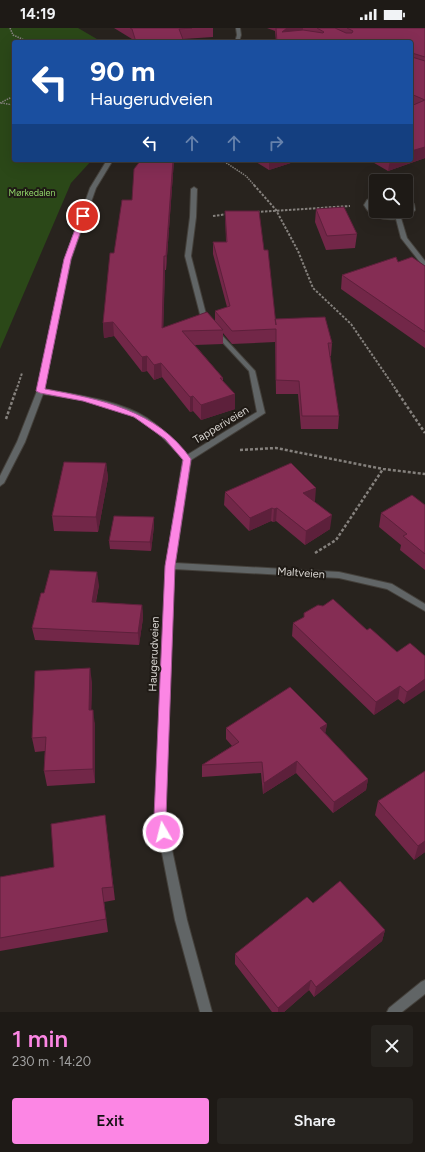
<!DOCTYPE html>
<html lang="en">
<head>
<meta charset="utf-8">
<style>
	body { margin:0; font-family:Figtree,sans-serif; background:#26231f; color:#f1f3f6; height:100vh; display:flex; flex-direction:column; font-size:15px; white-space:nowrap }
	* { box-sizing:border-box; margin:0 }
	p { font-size:13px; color:#a1a1a1 }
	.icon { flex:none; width:22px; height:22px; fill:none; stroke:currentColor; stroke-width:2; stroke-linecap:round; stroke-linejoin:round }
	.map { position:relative; height:984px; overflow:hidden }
	.drawer { display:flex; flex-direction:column; background:#1e1a16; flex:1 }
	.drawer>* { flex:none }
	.top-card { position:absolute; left:12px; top:12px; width:401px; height:122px; border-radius:4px; box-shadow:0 4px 16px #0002,0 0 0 1px #3c3835; background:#1a4fa0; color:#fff; overflow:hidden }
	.controls { position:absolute; left:369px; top:146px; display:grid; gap:8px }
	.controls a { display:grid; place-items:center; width:44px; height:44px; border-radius:4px; background:#1e1a16; box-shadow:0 4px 16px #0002,0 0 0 1px #3c3835; font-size:20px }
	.pin { position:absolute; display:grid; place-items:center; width:34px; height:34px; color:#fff; margin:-17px; border:2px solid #fff; border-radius:50%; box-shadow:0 1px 4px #0007 }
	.me { position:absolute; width:44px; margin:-22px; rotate:352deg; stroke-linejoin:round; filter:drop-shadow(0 0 3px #0008) }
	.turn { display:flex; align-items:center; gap:14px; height:84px; padding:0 12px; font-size:18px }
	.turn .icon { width:52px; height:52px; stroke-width:2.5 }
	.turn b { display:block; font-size:28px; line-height:34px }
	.lanes { display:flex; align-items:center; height:38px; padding:0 12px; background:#0003; justify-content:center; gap:20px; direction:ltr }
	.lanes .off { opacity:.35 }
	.round { display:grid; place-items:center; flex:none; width:42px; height:42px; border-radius:4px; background:#26231f }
	.head { display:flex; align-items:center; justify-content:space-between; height:68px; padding:0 12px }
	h1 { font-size:24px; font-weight:600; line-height:30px; color:#fc86e4 }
	.cta { display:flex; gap:8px; margin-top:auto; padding:8px 12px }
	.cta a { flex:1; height:46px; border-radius:4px; background:#fc86e4; color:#111; font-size:16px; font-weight:600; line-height:46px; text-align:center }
	.cta a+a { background:#26231f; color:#f1f3f6 }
	.status { display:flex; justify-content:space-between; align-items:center; height:28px; padding:0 20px; background:#1e1a16; direction:ltr }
	.status svg { height:11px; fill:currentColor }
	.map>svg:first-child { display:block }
	.green { fill:#2b4818 }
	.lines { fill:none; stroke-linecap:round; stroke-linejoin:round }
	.street-casing { stroke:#44403b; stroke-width:2 }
	.path-far2 { stroke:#85817d; stroke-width:1.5; stroke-dasharray:1.5 1; stroke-linecap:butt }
	.path-far1 { stroke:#85817d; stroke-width:2; stroke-dasharray:2.5 1.5; stroke-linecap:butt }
	.path { stroke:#85817d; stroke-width:2.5; stroke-dasharray:3 2; stroke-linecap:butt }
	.street { fill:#616566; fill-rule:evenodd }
	.wall { fill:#722748 }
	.shaded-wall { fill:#5d203b }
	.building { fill:#852d54; stroke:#5d203b }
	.route { fill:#fc86e4; stroke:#a45794 }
	.labels { text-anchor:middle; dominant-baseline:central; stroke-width:4; stroke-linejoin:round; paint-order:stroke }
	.far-park-label { font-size:9px; fill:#90d569; stroke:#1f1a15 }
	.street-label { font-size:11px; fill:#d9d6d2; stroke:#1f1a15 }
</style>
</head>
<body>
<div class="status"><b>14:19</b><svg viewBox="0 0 49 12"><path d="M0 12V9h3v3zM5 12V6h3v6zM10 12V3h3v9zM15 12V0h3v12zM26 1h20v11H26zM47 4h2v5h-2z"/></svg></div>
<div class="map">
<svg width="425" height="984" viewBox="0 0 425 984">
	<rect width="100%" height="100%" fill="#28231e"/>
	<path class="green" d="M0,0H78L102,14H14V132H92L71,155L0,321Z"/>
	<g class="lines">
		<defs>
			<path id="street" d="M236,0H240L241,7L239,14H235L237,7Z
				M107,132H113L96,160L71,231L44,361C77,367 118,372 147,390C162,400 175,413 187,427L257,384L249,343L213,304L214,303H218L255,343L265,385L191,432L175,535L339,544L392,556L425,576V583L387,561L339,550L174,541L165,789L187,892L212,984H200L175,892L155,789L166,538L183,431C170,417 157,402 140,392C112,375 75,371 43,366L25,414L4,455L0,458V448L17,414L37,363L65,231L90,160Z
				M194,159L197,161L196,189L191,228L207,290L210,294L207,296L205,295L201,290L185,228L190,189L191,161Z
				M376,168V172L371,174L370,177C377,192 399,191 410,181L409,178L406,175V170L414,176L415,182L411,186L401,190L407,210L425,233V239L423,238L401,210L396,191C382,192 371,190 364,177L367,172Z
				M425,952V966L402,984H387L389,980L421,954Z"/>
		</defs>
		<use href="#street" class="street-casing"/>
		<path class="path-far2" d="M10,0L13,7L29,14
			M0,75L14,68
			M1,75L14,77
			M222,132L246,148L255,158"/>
		<path class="path-far1" d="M254,157L276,182L298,223L313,260L351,296L397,363
			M257,184L350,178
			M213,188L228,186
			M16,363L22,345"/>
		<path class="path" d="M396,362L425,405
			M6,391L16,362
			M240,422L276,420L383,441L425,446
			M315,525L336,512L383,441"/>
		<use href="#street" class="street"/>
	</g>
	<path class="wall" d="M114,0H213V9L183,11L184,14H133L132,11Z
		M267,0H425V130L388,143L369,132H411V14H276L275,3Z
		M141,132H174L166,242H165L163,300L215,293V283L227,279L213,226V214H226L225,183L264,222L275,294L332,315L331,328H330L339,388L338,401H301L298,366H276L275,314L232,316L223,305V316L195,317L223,350V353L235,381L201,392L193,383L190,384L162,349L154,352L147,343L142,344L114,308L104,310L103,295L114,225L132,172Z
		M253,132H300L269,142Z
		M316,181L357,206L355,220L326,222L315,194Z
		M398,234L425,238V320L341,261L342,247Z
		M106,435L108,450L98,504L54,503L52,488Z
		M225,464L315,473H314L330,501L305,517L276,493L273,494L271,493L249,503L224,477Z
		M425,477V542L400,522L401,517L379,499L381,485Z
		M154,489V498L151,523L110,521L109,513Z
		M99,557L96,574L142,577L143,590L139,617L35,612L32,600L44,565Z
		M293,595L367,602L397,624L425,628L404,676L398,671L374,687L292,608Z
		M92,654L91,682L95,697V755L47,758L44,743L45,723L35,724L32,710Z
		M327,696L325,705L368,751L366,762L333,785L296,745L263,766L261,745L202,749V737L232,718L226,711V700Z
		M378,773L425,824L414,832L375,787Z
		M105,787L115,872L104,874L108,904L0,923V849L54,839Z
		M313,875L385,902L382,913L314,969L309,962L284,984H272L235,936V926Z"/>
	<path class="shaded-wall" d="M287,0H303L302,7L282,4Z
		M425,119V130L388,143L390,132H411V123Z
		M173,132H174L166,242V228Z
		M269,132H300L269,142Z
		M164,228L165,242L163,314L162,300Z
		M113,294L114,308L104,310L103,295Z
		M147,328V343L142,344V329Z
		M161,335L162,349L154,352V337Z
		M235,366V381L201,392V377Z
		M193,368V383L190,384V369Z
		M106,435L108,450L98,504L96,489Z
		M316,460L315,473L302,479L303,465Z
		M272,480L271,493L249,503L250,490Z
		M277,480L276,493L273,494L274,481Z
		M332,487L330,501L305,517L306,503Z
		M154,489V498L151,523L150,514Z
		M97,544L99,557L93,587L92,574Z
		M142,577L143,590L139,617L138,605Z
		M90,640L92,654L91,697L89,682Z
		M425,651V662L404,676L407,664Z
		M400,658L398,671L374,687L376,674Z
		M93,682L95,697V755L93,741Z
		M327,696L325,707L320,700Z
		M297,733L296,745L263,766L264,755Z
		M368,751L366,762L333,785L334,774Z
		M425,813V824L414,832L418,818Z
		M385,902L382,913L314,969L316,959Z
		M311,952L309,962L284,984H278V980Z"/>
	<path class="building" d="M130,0H192L179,1L184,14H136L132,1Z
		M276,0H287L282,4L303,2L323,5L324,4L317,0H335L346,5H352L353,3L347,0H425V29L412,25V29L425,33V72L411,66V14H277Z
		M425,72V119L411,123V78Z
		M141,132H173L166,228H164L162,300L207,284L223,302L182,303L223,350H220L235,366L201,377L193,368L190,369L161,335L154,337L147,328L142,329L113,294L103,295L110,225H114L122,172H132L134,141Z
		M344,179L357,206L327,208L316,181Z
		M225,183H259L264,222H268L276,297L275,291L325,289L332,315H328L339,388H302L299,353L276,352V301L232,303L215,283L230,278L213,214H227Z
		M396,229L398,234L412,229L425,238V304L342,247Z
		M64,434L106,435L96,489L52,488Z
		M291,435L316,460L303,465L332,487L306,503L277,480L274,481L272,480L250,490L225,464Z
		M412,467L425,477V526L403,508L407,506L381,485Z
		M114,488L154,489L150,514L109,513Z
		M50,542L97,544L92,574L142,577L138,605L32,600L41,565H44Z
		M333,571L367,602L370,600L397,624L410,615L425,628V651L407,664L400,658L376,674L293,595L304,589V585L318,577L323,578Z
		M90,640L89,682H93V741L44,743L46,709L32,710L35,643Z
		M290,659L327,696L320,700L368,751L334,774L297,733L264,755L262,734L202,737L239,714L226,700Z
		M425,743V813L418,818L378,773Z
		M105,787L113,859L102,860L106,891L0,910V849L54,839L51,796Z
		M340,853L385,902L316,959L311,952L278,980L235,926L307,869L313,875Z"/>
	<path class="route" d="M83,186L86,188L71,231L45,361C100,371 157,382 191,431L175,538L166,789L169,804L167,807L163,809L158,807L154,789L165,538L183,432L165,411L134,389L83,373L40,365L36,363L64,231L80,188Z"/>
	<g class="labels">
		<g class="far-park-label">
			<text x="32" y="164">Mørkedalen</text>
		</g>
		<g class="street-label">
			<text transform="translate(221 397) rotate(-31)">Tapperiveien</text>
			<text transform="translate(301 545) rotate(4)">Maltveien</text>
			<text transform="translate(154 626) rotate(-88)">Haugerudveien</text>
		</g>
	</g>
</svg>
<div class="controls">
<a><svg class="icon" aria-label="search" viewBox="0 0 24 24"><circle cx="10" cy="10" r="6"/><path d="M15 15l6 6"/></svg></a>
</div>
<div class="pin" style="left:83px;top:188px;background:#d93025"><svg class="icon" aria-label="arrive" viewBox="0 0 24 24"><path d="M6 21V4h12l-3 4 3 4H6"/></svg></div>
<svg class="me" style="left:163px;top:804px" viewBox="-20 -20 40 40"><circle r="17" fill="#fc86e4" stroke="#fff" stroke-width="3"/><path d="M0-11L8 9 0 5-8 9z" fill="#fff"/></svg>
<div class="top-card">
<div class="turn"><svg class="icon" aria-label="left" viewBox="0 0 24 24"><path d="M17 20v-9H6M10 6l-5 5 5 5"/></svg><div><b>90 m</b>Haugerudveien</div></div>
<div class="lanes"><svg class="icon" aria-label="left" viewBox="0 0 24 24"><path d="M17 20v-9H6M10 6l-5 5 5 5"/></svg><svg class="icon off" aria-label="ahead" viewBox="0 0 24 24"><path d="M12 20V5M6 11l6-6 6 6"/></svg><svg class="icon off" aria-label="ahead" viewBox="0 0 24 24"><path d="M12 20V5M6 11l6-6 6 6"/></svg><svg class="icon off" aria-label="right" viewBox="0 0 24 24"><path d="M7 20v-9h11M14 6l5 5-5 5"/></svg></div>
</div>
</div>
<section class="drawer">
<div class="head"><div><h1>1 min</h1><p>230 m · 14:20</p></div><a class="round"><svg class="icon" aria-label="close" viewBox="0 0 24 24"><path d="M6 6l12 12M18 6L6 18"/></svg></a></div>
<div class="cta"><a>Exit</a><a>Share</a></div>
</section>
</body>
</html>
